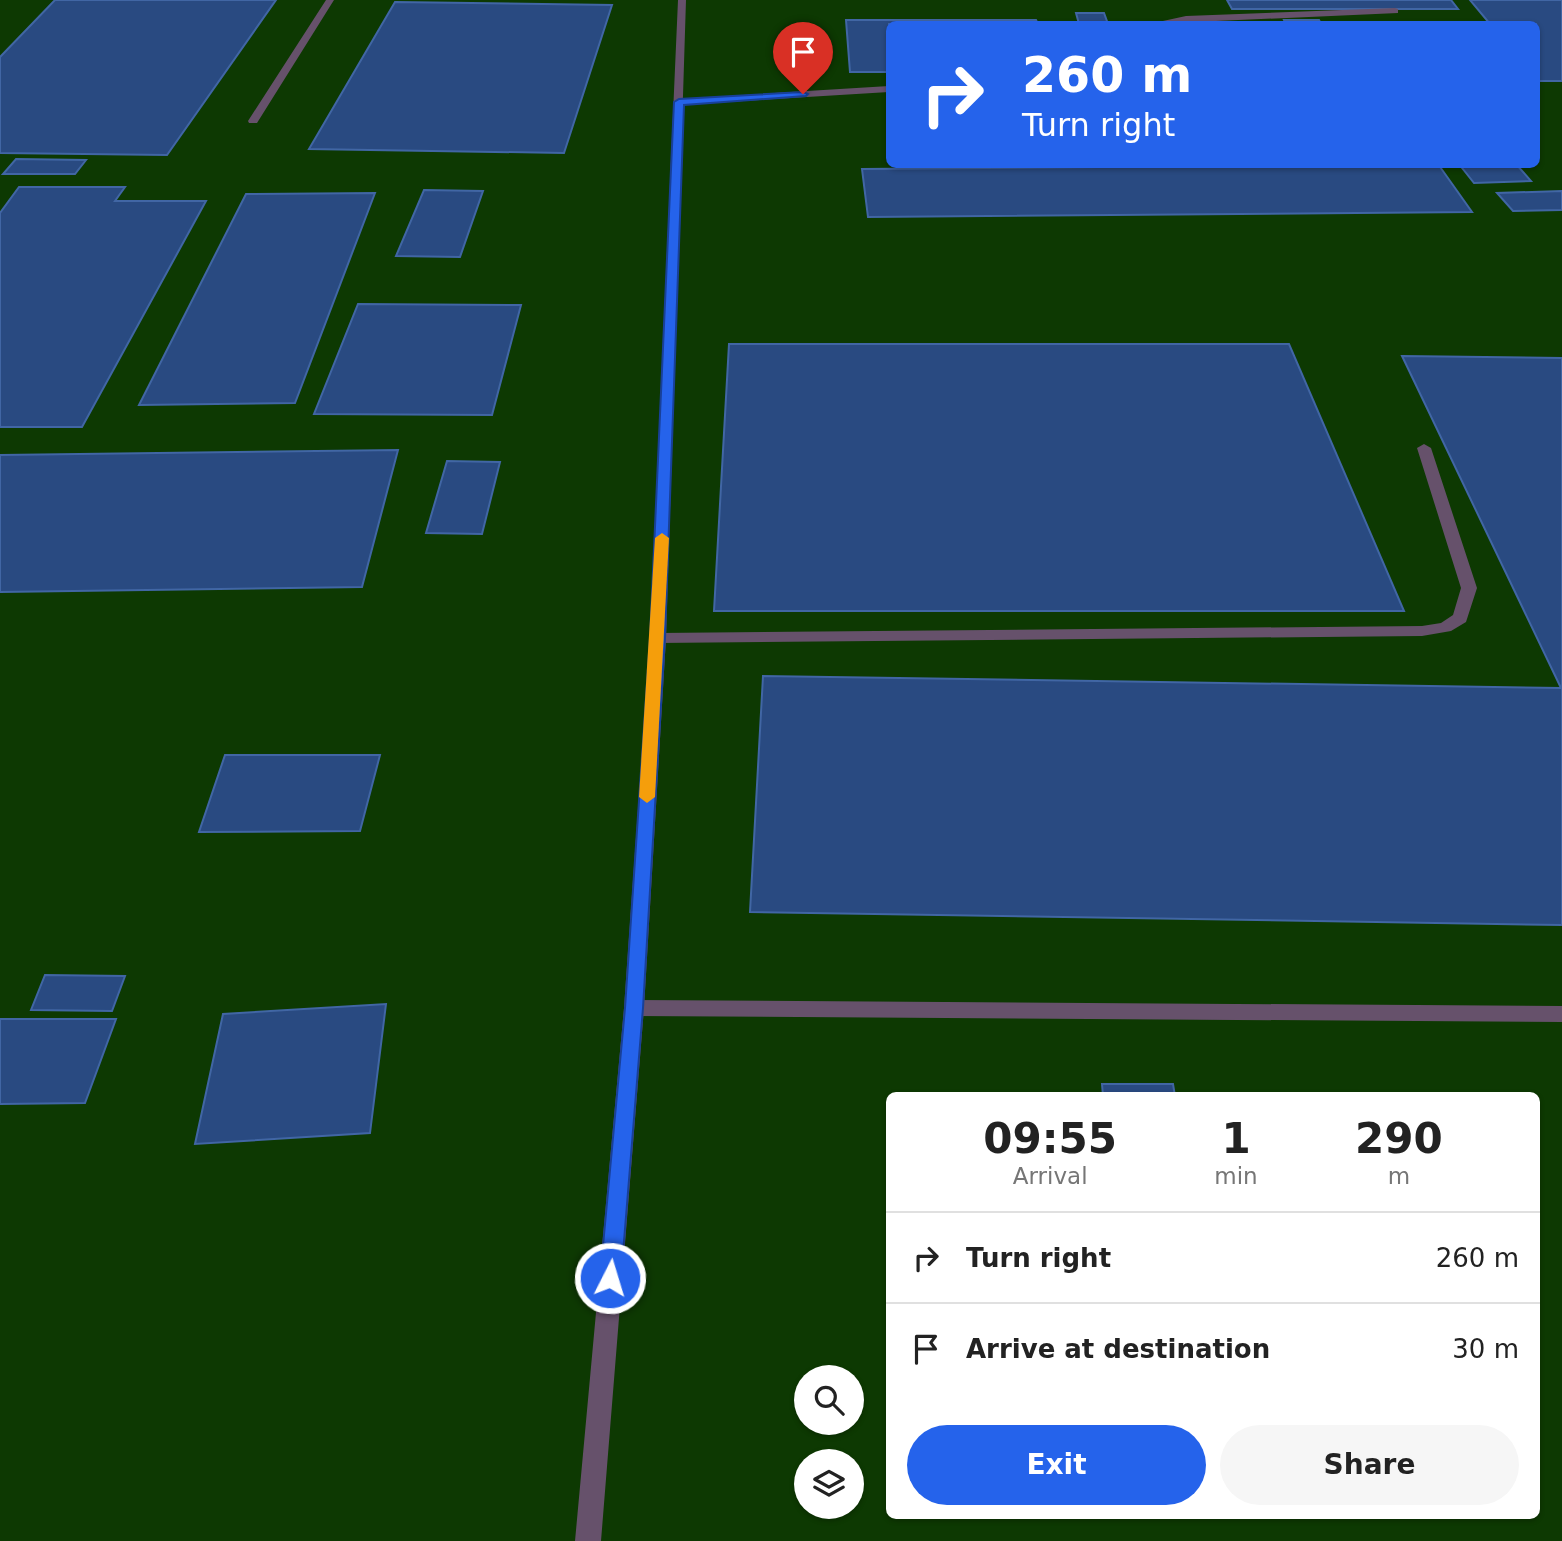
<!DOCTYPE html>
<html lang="en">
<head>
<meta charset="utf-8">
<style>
	body { margin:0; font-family:"DejaVu Sans",sans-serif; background:#f6f6f6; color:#222; height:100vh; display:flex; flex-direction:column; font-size:26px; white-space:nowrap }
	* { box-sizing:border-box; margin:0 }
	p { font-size:23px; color:#767676 }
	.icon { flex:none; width:38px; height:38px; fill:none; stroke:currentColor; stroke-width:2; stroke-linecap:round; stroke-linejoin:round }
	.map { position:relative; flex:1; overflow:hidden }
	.sheet { position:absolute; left:886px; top:1092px; width:654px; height:427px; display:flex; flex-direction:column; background:#fff; border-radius:10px; box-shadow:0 2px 5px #0004 }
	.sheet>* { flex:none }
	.banner { position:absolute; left:886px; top:21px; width:654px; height:147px; border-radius:10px; box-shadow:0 2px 5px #0004; background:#2563eb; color:#fff; overflow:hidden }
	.controls { position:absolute; left:794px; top:1365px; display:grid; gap:14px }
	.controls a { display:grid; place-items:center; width:70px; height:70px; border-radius:50%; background:#fff; box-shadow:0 2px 5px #0004; font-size:35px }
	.pin { position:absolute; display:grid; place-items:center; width:60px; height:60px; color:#fff; margin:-72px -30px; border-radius:50% 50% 50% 0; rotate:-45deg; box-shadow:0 0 7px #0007 }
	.pin .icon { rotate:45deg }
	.me { position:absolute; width:77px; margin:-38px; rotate:5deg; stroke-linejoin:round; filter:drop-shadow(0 0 5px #0008) }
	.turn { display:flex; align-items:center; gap:24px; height:147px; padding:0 21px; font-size:32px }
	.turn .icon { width:91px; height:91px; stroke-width:2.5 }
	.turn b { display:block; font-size:49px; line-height:60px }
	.eta { display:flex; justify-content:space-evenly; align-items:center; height:119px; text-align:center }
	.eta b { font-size:42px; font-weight:800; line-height:49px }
	.action { display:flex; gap:14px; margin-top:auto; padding:14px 21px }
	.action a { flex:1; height:80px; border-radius:42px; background:#2563eb; color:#fff; font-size:28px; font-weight:800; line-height:80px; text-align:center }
	.action a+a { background:#f6f6f6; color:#222 }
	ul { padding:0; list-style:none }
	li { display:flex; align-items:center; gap:21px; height:91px; padding:0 21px; border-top:2px solid #e0e0e0 }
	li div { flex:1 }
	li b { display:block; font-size:26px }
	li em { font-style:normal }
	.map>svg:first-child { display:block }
	.built { fill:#0d3902; fill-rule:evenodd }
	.building { fill:#294a81; stroke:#4166a4; stroke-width:2 }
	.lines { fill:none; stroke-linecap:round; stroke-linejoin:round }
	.service { fill:#66516b; fill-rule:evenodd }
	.minor { fill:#66516b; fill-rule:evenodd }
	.route { fill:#2563eb; stroke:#184099; stroke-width:2 }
	.slow { fill:#f59e0b }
</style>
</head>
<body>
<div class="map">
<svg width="1562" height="1541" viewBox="0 0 1562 1541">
	<rect width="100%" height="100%" fill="#0c3203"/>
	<path class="built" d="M0,0H1562V1541H0ZM889,24H1536V164H889ZM889,1096H1536V1516H889ZM807,1377H852V1423H807ZM807,1461H852V1507H807Z"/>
	<path class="building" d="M55,0H276L167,155L0,153V57Z
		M1227,0H1451L1458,9H1232Z
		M1470,0H1562V81H1538L1536,79V24H1490Z
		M395,2L612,5L564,153L309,149Z
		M1076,13H1104L1108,24H1079Z
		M846,20H1036L1038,24H889V72H850Z
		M1284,20H1319L1321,24H1286Z
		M16,159L86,160L75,174H3Z
		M1438,164L1472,212L868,217L862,169Z
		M1459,164H1516L1531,181L1474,183Z
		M19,187H125L115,201H206L82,427H0V213Z
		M424,190L483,191L460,257L396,256Z
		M1562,191V210L1513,211L1497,193Z
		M375,193L295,403L139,405L246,194Z
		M358,304L521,305L492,415L314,414Z
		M729,344H1289L1404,611H714Z
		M1402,356L1562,358V925L750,912L763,676L1561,688Z
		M398,450L362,587L0,592V455Z
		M447,461L500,462L482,534L426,533Z
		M225,755H380L360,831L199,832Z
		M45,975L125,976L112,1011L31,1010Z
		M386,1004L370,1133L195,1144L223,1014Z
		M0,1019H116L85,1103L0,1104Z
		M1102,1084H1173L1175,1096H1103Z"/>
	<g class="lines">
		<path class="service" d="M326,0H334L257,123H249L248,121Z
			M1395,8L1398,9V13L1149,24L1186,16Z
			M889,86V92L679,105L674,102L679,99Z
			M1424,444L1431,448L1477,588L1466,622L1451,631L1422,636L658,643L650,638L658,633L1422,626L1441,623L1453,615L1461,588L1417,448Z
			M634,1000L1562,1006V1022L634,1016L627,1014L624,1008L627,1002Z"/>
		<path class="minor" d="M678,0H686L666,638L644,1008L601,1541H575L624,1008L650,638Z"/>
	</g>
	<path class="route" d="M803,92L808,94L806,96L684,105L665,638L643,1008L621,1278L617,1284L610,1287L603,1284L600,1278L625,1008L650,638L674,102L679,99Z"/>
	<path class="slow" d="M662,533L669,538L655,797L647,803L639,797L655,538Z"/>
</svg>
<div class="controls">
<a><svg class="icon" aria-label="search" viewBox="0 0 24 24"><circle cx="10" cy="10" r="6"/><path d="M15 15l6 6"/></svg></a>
<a><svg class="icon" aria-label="layers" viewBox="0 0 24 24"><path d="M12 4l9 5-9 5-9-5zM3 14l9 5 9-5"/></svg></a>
</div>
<div class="pin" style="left:803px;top:94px;background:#d93025"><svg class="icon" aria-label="arrive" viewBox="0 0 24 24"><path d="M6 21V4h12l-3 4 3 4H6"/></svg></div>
<svg class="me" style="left:610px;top:1278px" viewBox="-20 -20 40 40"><circle r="17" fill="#2563eb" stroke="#fff" stroke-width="3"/><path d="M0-11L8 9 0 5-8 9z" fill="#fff"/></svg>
<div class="banner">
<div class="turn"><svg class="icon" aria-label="right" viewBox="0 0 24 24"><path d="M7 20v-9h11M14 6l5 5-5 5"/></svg><div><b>260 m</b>Turn right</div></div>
</div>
<section class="sheet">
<div class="eta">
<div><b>09:55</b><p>Arrival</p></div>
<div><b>1</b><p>min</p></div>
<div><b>290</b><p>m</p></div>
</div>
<ul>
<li><svg class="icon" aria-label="right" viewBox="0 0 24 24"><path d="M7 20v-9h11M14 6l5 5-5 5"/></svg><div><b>Turn right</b></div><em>260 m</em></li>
<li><svg class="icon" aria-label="arrive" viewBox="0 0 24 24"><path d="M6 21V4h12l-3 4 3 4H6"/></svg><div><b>Arrive at destination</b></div><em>30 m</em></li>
</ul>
<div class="action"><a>Exit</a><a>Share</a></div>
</section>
</div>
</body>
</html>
